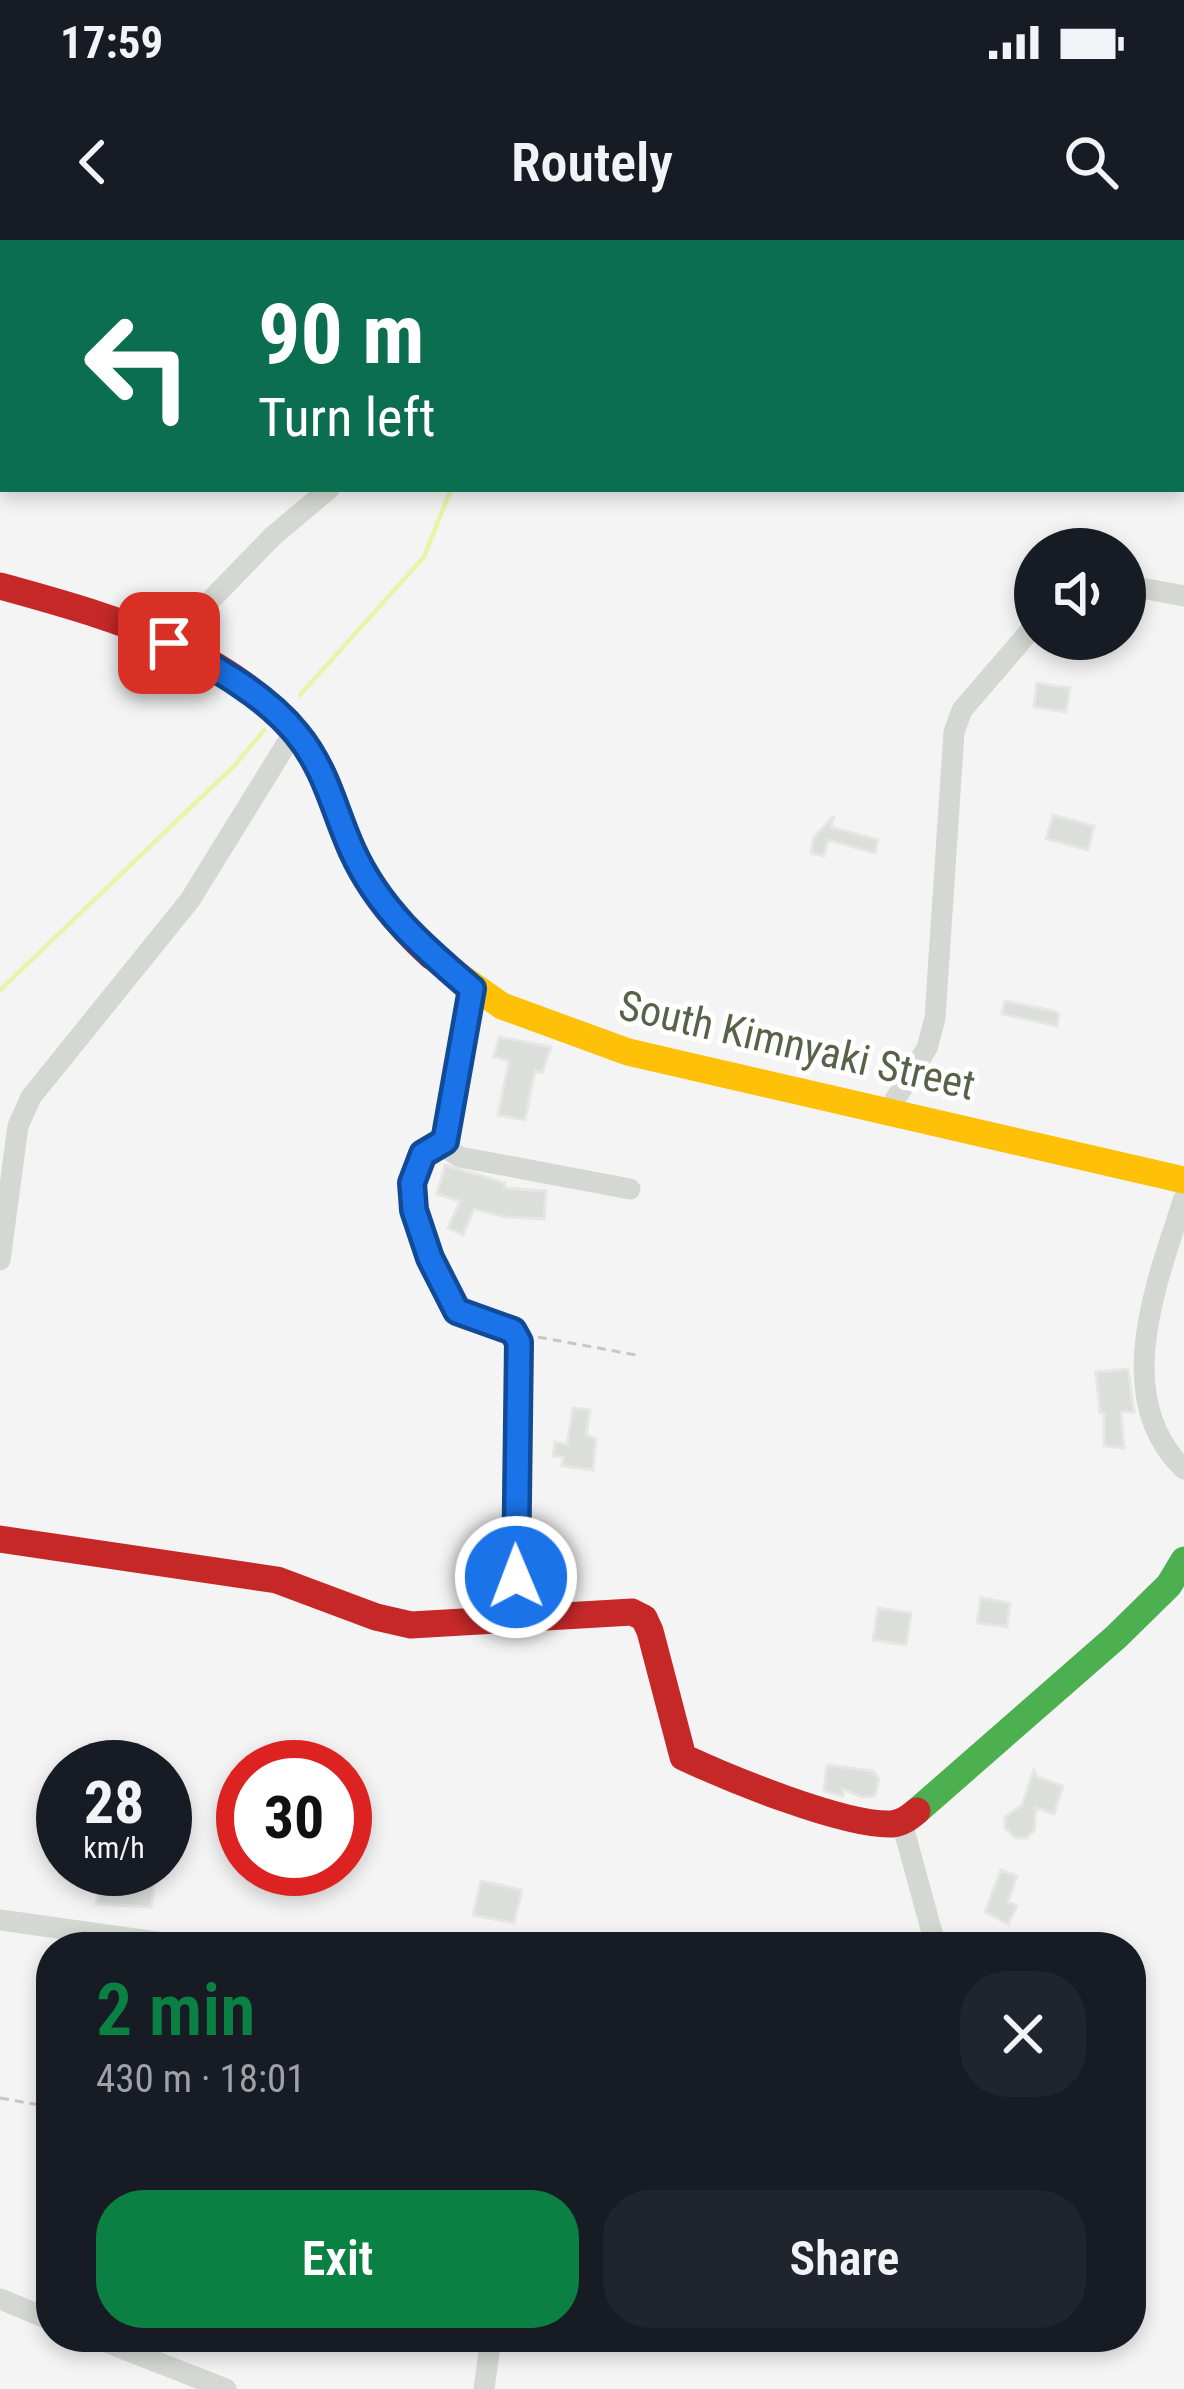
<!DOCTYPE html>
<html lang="en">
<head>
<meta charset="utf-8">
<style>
	body { margin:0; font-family:"Roboto Condensed",sans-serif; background:#20242c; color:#f1f3f6; height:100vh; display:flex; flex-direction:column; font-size:45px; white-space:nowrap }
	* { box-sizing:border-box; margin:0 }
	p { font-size:39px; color:#9ea1a6 }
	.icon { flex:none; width:66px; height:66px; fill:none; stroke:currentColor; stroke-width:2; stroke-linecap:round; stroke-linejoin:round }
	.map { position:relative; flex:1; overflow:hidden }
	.side { position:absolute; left:36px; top:1692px; width:1110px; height:420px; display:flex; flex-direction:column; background:#171b24; border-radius:48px; box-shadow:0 6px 18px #0003 }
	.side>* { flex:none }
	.hud { position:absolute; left:0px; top:0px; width:1185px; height:252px; box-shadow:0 6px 18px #0003; background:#0b6e4f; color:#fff; overflow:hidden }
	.fabs { position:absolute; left:1014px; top:288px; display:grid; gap:24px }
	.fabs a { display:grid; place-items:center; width:132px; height:132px; border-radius:50%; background:#171b24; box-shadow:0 6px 18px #0003; font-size:60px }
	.speed { position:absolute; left:36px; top:1500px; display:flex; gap:24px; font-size:60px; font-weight:700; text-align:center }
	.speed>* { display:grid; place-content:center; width:156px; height:156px; border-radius:50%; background:#171b24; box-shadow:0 6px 18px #0003; line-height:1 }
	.speed small { font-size:30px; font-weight:400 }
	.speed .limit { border:18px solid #d22; background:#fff; color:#111 }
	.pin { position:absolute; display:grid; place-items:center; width:102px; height:102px; color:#fff; margin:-51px; border-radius:24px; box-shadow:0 6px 18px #0006 }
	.me { position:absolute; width:132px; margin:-66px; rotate:359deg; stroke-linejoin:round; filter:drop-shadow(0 0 9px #0008) }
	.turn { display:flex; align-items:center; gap:42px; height:252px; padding:0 60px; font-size:54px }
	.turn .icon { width:156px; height:156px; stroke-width:2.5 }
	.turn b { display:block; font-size:84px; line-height:102px }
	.round { display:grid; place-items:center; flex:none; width:126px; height:126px; border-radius:48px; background:#20242c }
	.summary { display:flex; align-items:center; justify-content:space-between; height:204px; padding:0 60px }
	h1 { font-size:72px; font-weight:600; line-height:90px; color:#0b8043 }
	.action { display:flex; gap:24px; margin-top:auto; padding:24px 60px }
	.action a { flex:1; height:138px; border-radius:48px; background:#0b8043; color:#fff; font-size:48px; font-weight:600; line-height:138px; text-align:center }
	.action a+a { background:#20242c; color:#f1f3f6 }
	.status { display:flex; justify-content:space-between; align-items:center; height:84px; padding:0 60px; background:#171b24; direction:ltr }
	.status svg { height:33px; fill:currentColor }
	header { display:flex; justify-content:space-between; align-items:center; height:156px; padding:0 60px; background:#171b24; font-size:54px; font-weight:600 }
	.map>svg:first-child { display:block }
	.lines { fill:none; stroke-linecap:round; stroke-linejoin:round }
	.stream { stroke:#e7f4aa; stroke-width:4.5 }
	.building { fill:#dcdedb; stroke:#e6e7e5; stroke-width:3 }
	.path { stroke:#cac6be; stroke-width:3; stroke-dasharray:9 6; stroke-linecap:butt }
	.street { stroke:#d5d7d2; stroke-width:21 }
	.fast { stroke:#4caf50; stroke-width:27 }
	.slow { stroke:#ffc107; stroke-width:27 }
	.jam { stroke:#c62828; stroke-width:27 }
	.route-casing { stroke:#114b97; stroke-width:30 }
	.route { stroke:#1a73e8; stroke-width:21 }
	.labels { text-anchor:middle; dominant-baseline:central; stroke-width:10; stroke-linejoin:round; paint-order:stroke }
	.street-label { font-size:42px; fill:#576248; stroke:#fff }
</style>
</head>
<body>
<div class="status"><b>17:59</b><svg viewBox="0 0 49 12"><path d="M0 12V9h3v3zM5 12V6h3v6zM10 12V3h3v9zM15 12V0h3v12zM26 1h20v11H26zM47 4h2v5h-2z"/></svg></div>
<header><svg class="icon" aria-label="back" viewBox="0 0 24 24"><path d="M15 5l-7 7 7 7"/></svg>Routely<svg class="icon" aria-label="search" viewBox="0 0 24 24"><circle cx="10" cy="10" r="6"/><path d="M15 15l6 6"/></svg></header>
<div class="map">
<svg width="1184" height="2149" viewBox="0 0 1184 2149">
	<rect width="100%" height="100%" fill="#f4f4f4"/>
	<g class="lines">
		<path class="stream" d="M519,0L520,3
			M300,455L424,317L451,249
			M0,750L235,525L264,490"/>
	</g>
	<path class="building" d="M1037,443L1070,448L1066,472L1034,467Z
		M1053,575L1094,586L1088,610L1046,599Z
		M834,576L831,587L878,600L875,613L828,600L824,616L811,613L814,597Z
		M1005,761L1054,771L1059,774L1057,786L1002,774Z
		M499,797L551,807L542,833L535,831L525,880L498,875L509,821L494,817Z
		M445,925L505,943L504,948L546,951L544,979L506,977L474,969L463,995L448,988L460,961L437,954Z
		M1128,1129L1134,1172H1121L1124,1208L1104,1206V1173H1100L1096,1132Z
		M573,1168L590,1170L586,1195L596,1199L593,1230L562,1226L563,1217L553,1216L555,1202L567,1204Z
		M981,1358L1010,1363L1007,1387L977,1383Z
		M878,1368L911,1373L906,1405L873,1400Z
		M827,1525L873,1531L879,1539L875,1556L862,1557L843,1549V1556L824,1551Z
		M1034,1530L1037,1537L1063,1546L1054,1574L1036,1568L1034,1591L1026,1598H1016L1005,1588V1577L1022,1565Z
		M103,1629H156L151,1667L96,1664Z
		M1001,1630L1017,1636L1008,1662L1017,1666L1008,1684L985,1672Z
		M481,1641L522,1650L514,1683L473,1675Z"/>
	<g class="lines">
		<path class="path" d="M538,1097L636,1115
			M0,1858L51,1867"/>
		<path class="street" d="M32,3V0
			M480,3L483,0
			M0,204L3,189
			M1125,345L1184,356
			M169,403L273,296L329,249
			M473,749L445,901L447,909L460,917L630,949
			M888,871L927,808L935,778L954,492L962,470L1035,385
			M445,901C388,917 420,996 437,1032C443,1046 448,1063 460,1073C473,1084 496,1087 513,1091L520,1113L517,1377
			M1184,958C1158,1039 1109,1158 1184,1229
			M0,1020L18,886L31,857L190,660L295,490
			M902,1583L936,1707
			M0,1680L192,1707
			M0,2059L51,2080
			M93,2097L226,2149
			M484,2149L491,2097"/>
		<path class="fast" d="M917,1571L1116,1397L1169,1345L1184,1320"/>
		<path class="slow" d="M431,716L502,766L628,812L1184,940"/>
		<path class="jam" d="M0,346C113,377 260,417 320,528C334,553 339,580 350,606C368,649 397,685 431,716
			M0,1299L277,1340L376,1377L411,1385L632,1372L644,1378L650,1391L683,1517C728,1538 844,1586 892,1584C902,1583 909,1578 917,1571"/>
	</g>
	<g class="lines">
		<defs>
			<path id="route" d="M169,403C214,427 265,454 297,494C326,529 334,570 352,610C379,670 424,708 472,749L445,901L423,914L412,943L414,970L430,1018L457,1071L513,1091L519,1102L516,1337"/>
		</defs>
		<use href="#route" class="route-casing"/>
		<use href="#route" class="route"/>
	</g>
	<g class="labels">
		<g class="street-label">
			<text transform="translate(797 805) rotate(13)">South Kimnyaki Street</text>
		</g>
	</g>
</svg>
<div class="fabs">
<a><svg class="icon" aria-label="sound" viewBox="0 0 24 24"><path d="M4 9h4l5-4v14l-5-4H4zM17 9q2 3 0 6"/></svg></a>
</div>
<div class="speed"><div>28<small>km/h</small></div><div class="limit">30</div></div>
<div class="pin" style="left:169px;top:403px;background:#d93025"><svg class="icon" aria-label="arrive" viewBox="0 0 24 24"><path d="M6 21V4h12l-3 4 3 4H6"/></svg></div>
<svg class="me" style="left:516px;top:1337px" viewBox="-20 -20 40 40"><circle r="17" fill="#1a73e8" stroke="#fff" stroke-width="3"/><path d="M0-11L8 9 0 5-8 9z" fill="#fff"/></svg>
<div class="hud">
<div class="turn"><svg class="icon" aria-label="left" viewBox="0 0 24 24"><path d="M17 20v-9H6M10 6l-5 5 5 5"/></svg><div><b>90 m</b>Turn left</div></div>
</div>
<section class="side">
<div class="summary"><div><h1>2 min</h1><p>430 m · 18:01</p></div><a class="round"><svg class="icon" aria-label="close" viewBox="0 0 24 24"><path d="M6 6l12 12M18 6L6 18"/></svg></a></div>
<div class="action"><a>Exit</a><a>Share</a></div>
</section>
</div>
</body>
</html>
